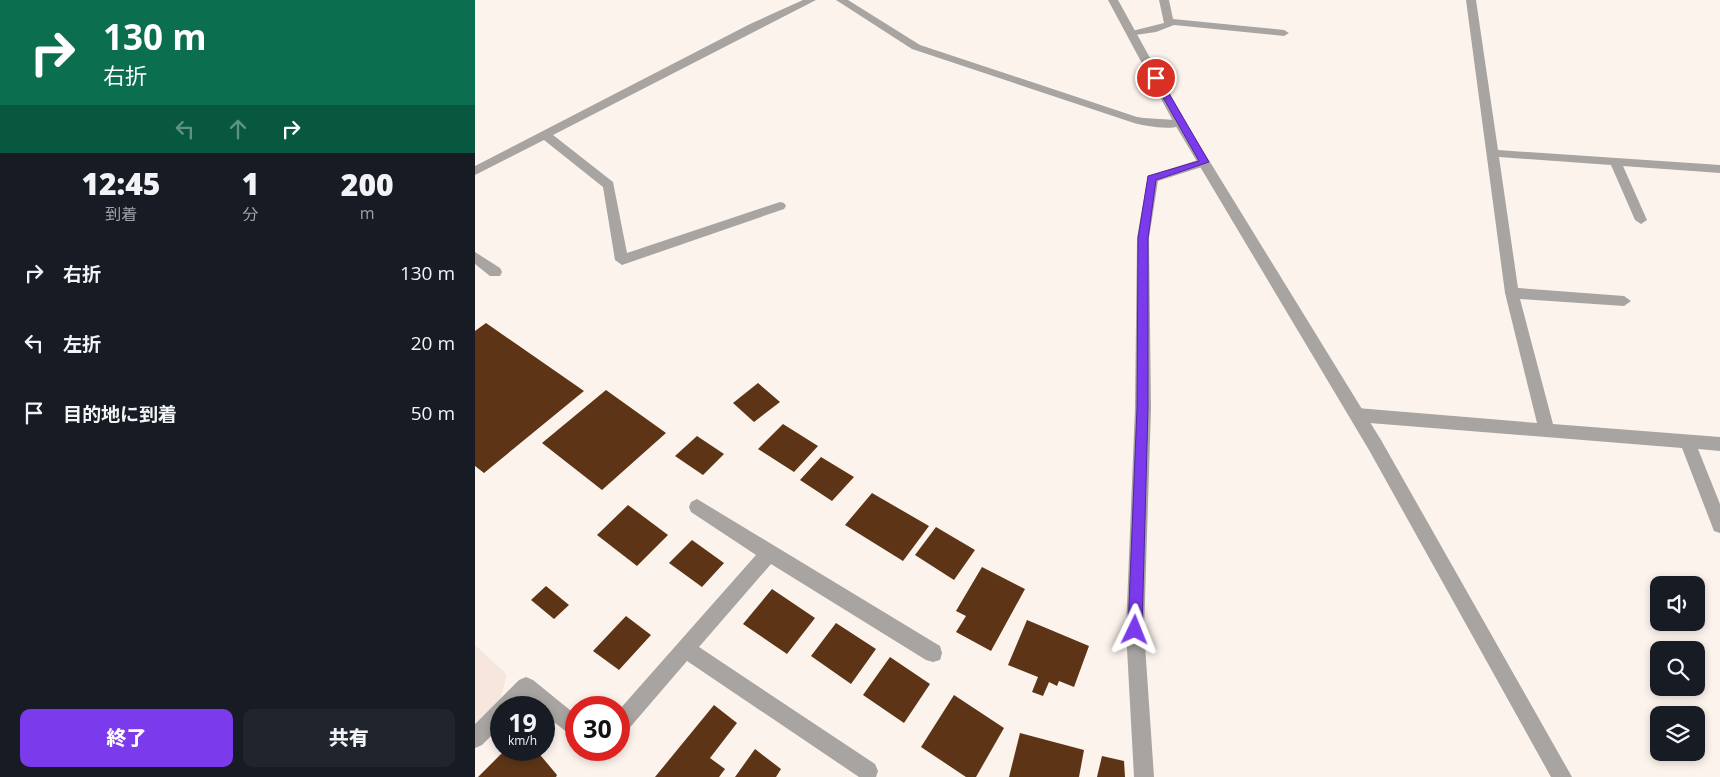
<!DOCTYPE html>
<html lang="ja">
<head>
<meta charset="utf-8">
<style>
	body { margin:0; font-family:"Open Sans","Noto Sans JP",sans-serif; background:#20242c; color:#f1f3f6; height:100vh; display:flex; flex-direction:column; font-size:19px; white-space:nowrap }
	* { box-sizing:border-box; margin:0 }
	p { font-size:16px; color:#9ea1a6 }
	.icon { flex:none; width:28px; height:28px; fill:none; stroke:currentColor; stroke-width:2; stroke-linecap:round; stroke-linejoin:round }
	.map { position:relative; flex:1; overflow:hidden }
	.panel { display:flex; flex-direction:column; background:#171b24; width:475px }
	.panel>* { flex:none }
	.guide { background:#0b6e4f; color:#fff; overflow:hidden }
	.fabs { position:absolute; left:1175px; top:576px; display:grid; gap:10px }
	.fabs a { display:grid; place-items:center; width:55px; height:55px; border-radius:10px; background:#171b24; box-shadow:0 2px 8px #0003; font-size:25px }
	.speed { position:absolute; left:15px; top:696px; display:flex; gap:10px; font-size:25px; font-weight:700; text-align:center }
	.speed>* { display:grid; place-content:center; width:65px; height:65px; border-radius:50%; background:#171b24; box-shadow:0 2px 8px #0003; line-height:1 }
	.speed small { font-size:12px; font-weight:400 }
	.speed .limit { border:8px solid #d22; background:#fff; color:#111 }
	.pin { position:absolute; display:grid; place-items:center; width:42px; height:42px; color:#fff; margin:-21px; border:2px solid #fff; border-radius:50%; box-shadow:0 1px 5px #0007 }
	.me { position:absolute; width:55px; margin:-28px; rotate:2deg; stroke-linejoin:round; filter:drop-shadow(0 0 4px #0008) }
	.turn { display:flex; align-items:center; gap:18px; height:105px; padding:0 20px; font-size:22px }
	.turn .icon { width:65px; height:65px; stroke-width:2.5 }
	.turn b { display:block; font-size:35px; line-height:42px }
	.lanes { display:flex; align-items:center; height:48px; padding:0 20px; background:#0003; justify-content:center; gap:25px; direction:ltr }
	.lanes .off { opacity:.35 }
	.eta { display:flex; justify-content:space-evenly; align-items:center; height:85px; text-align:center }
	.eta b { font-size:30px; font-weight:800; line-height:35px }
	.cta { display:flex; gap:10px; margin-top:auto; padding:10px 20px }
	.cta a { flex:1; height:58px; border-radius:10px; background:#7c3aed; color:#fff; font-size:20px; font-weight:800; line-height:58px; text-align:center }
	.cta a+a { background:#20242c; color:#f1f3f6 }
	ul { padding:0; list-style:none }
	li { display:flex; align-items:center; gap:15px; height:70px; padding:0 20px }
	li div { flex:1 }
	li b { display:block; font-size:19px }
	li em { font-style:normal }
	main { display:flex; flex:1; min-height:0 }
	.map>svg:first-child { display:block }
	.built { fill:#f6e6db }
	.building { fill:#5d3516 }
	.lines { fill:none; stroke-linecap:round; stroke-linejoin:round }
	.minor { fill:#a8a4a1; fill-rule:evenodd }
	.tertiary { fill:#a8a4a1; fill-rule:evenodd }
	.route { fill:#7c3aed; stroke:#51269a }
</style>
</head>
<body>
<main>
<section class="panel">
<div class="guide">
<div class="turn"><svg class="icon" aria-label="right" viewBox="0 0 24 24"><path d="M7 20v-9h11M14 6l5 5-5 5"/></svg><div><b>130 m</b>右折</div></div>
<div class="lanes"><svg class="icon off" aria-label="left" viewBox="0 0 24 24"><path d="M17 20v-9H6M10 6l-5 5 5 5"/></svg><svg class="icon off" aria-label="ahead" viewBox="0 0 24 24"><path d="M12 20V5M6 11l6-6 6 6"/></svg><svg class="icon" aria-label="right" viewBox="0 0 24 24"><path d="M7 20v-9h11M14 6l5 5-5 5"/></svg></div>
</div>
<div class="eta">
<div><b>12:45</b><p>到着</p></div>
<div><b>1</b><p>分</p></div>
<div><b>200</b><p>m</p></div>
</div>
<ul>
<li><svg class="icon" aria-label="right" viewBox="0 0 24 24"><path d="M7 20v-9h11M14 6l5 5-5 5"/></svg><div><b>右折</b></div><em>130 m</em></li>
<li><svg class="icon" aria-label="left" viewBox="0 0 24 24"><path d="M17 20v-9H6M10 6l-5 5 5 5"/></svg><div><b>左折</b></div><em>20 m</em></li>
<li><svg class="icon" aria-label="arrive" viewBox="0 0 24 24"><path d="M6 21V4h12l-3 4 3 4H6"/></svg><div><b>目的地に到着</b></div><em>50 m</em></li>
</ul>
<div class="cta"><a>終了</a><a>共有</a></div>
</section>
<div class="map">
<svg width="1245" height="777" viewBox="0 0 1245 777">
	<rect width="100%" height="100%" fill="#fcf3ec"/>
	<path class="built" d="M0,645L32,675L25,699L0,723Z"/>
	<path class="building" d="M11,323L109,391L9,473L0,466V331Z
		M283,383L305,402L279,422L258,403Z
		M131,390L191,433L127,490L67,443Z
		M308,424L343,446L319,472L283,449Z
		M222,436L249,454L228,475L200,456Z
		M346,457L379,477L357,501L325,480Z
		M397,493L454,526L428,561L370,525Z
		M153,505L193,535L162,566L122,535Z
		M461,527L500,550L479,580L440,555Z
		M217,540L249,563L227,587L194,563Z
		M507,567L550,589L516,651L481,632L491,616L481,611Z
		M71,586L94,605L79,619L56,600Z
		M297,589L340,618L312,654L268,624Z
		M151,616L176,635L144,670L118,651Z
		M552,620L614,646L599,687L584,681L582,686L574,682L568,696L557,692L563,677L533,665Z
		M361,623L401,649L376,684L336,656Z
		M415,657L455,684L429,723L388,695Z
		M479,695L529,728L501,777H491L446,747Z
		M239,705L262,723L235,758L250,769L244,777H180Z
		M545,733L609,750L604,777H534Z
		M280,749L306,769L301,777H260Z
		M30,750H61L82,775L81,777H3Z
		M627,756L649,761L650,777H622Z"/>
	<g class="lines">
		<path class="minor" d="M328,0H341L78,135L138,182L152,253L305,202L309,203L311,206L309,209L147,265L140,260L128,187L69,140L0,175V166L275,24Z
			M361,0H373L445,45L662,117C672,119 707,119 711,123C702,132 668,126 656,122L437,49Z
			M684,0H694L698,19L809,30L814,33L809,36L699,25L681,32L653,36V32L689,23Z
			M991,0H1001L1023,150L1245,165V173L1148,166L1172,220L1166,224L1160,220L1136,165L1024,157L1043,288L1149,296L1156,301L1149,306L1045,299L1078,424L1245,437V451L1223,449L1245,504V533L1239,531L1207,448L882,422L877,420L874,415L877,410L882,408L1062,423L1030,293Z
			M729,158L733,159V165L683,181L674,238L676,408L669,630L679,777H659L651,630L660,408L662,238L673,176Z
			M0,252L25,268L27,272L25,276H15L0,264Z
			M222,499L465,646L467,653L465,660L458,662L451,660L296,564L224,647L400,764L403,771L401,777H384L212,661L151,732L144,735V710L281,555L216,512L214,507L216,502Z
			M51,677L58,680L101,715V737L94,734L69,714V708H61L52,700L45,708H26V726L7,745L0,748V724L44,680Z"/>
		<path class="tertiary" d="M633,0H643L711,123L906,440L1097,777H1076L894,450L699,123Z"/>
	</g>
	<path class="route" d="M681,76L685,78L734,162L681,180L673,238V408L667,630L665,635L660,637L655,635L653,630L662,408L663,238L673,176L724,161L677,78Z"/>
</svg>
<div class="fabs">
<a><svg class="icon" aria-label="sound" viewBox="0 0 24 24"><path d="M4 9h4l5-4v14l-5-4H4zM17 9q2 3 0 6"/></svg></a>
<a><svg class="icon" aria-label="search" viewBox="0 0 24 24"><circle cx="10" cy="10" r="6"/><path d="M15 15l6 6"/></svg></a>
<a><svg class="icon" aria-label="layers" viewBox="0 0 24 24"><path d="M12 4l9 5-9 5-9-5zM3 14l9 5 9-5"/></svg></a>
</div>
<div class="speed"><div>19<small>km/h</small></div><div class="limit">30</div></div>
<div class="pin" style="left:681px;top:78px;background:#d93025"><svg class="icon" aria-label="arrive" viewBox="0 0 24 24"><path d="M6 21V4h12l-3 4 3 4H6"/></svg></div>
<svg class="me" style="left:660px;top:630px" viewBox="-20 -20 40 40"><path d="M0-17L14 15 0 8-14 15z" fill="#7c3aed" stroke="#fff" stroke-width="4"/></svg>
</div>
</main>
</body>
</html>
